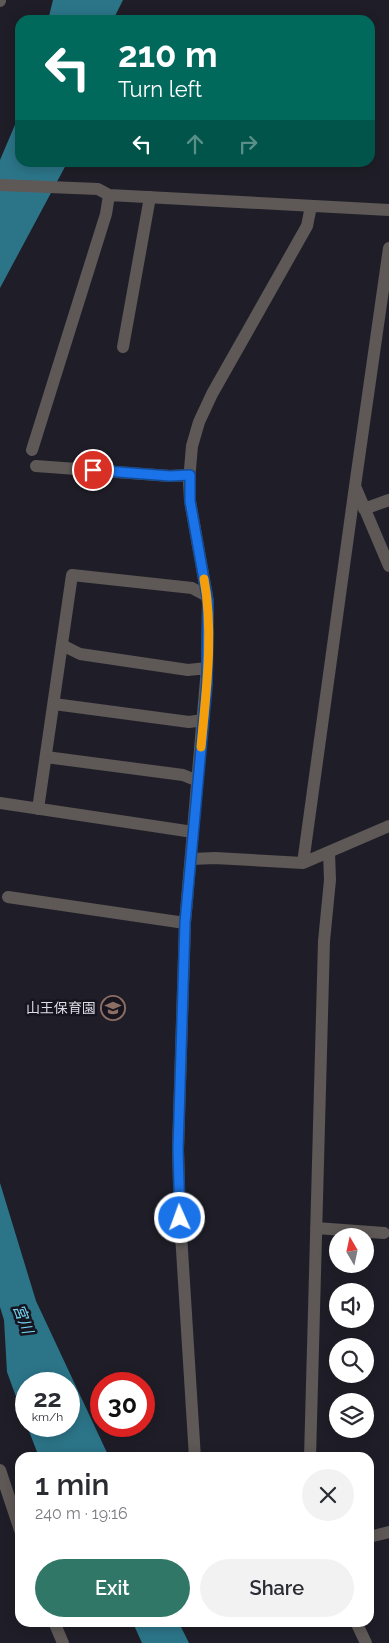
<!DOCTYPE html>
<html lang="en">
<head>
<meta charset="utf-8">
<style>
	body { margin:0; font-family:Raleway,"Noto Sans JP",sans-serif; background:#f2f2f3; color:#2b2b33; height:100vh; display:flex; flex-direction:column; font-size:19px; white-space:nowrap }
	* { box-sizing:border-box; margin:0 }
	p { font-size:16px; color:#7c7c81 }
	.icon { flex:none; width:28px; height:28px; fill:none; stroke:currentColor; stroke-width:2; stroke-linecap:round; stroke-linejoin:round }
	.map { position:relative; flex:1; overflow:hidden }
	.panel { position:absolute; left:15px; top:1452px; width:359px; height:175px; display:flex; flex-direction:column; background:#fff; border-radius:15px; box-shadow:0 2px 12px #0003 }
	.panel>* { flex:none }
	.hud { position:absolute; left:15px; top:15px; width:360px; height:152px; border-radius:15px; box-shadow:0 2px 12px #0003; background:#00695c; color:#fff; overflow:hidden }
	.needle { width:32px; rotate:351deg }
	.controls { position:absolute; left:329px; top:1228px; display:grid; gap:10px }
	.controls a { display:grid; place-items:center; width:45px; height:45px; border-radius:50%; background:#fff; box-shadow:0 2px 12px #0003; font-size:25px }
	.speed { position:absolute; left:15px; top:1372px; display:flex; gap:10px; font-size:25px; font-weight:700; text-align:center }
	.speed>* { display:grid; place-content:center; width:65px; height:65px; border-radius:50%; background:#fff; box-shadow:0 2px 12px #0003; line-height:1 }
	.speed small { font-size:12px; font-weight:400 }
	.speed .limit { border:8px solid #d22; background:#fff; color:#111 }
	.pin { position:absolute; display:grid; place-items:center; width:42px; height:42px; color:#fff; margin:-21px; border:2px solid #fff; border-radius:50%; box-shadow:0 1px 5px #0007 }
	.me { position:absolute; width:55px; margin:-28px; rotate:358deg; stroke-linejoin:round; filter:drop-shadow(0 0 4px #0008) }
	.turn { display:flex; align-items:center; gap:18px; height:105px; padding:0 20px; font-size:22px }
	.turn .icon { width:65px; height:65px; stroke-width:2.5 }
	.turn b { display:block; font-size:35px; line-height:42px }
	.lanes { display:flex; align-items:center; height:48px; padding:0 20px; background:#0003; justify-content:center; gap:25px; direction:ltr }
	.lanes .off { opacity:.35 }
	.round { display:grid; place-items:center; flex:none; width:52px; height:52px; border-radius:26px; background:#f2f2f3 }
	.headline { display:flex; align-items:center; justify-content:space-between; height:85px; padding:0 20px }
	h1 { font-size:30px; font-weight:600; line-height:38px }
	.primary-button { display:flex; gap:10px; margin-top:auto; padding:10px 20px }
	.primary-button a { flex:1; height:58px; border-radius:30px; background:#307767; color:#fff; font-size:20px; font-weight:600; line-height:58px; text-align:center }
	.primary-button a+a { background:#f2f2f3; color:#2b2b33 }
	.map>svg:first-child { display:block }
	.water { fill:#2c7589 }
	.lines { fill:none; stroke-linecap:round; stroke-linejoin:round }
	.service { stroke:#5e5856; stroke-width:12 }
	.minor { stroke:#5e5856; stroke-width:12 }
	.route-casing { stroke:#114b97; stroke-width:12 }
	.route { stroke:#1a73e8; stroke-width:9 }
	.slow { stroke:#f59e0b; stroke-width:9 }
	.labels { text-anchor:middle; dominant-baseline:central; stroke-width:5; stroke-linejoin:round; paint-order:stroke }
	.poi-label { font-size:14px; fill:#dddce4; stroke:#16141f; text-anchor:end }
	.water-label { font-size:15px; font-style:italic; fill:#74d7f4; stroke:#16141f }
</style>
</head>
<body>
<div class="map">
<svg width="389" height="1643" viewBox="0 0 389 1643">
	<rect width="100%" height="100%" fill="#1f1e28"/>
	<path class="water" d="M53,0H123L113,20H48Z
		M20,113V162L67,163L0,288V160Z
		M0,1183L36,1301L109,1457H39L27,1426H69V1384H26V1424L7,1372L4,1320L0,1307Z
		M133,1623H179L189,1643H142Z"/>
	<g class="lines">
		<path class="service" d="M123,347L150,197
			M0,1470L20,1530
			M54,1622L63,1643"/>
		<path class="minor" d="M0,1V0
			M0,185L98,189L109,195L389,210
			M32,450L106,214L109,195
			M36,466L170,476L190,475
			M355,486L389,566
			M364,509L389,500
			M62,645L80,654L188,670L207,668
			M54,704L189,722L203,720
			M46,757L183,775L198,781
			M0,803L193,832
			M38,809L72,575L192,588L207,596
			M191,859L215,858L303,863L389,826
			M303,863L355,486L389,248
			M8,897L185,923
			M316,1228L384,1233
			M195,1458L180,1218L178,1150L185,923L207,668L208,602L190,501L189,481L192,446L199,422L212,394L307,226L311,206
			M310,1458L324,941L330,880L329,852
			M369,1537L389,1532
			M356,1622L366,1643"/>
	</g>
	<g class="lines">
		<defs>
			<path id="route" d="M93,470L170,476L190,475V501L208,602L207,684L185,923L178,1150L180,1218"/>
		</defs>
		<use href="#route" class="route-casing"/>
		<use href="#route" class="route"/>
		<path class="slow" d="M201,747C206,693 214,633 204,579"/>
	</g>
	<defs>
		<symbol id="school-ring" viewBox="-11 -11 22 22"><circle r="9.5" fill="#16141f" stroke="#8d6e63" stroke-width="1.5"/><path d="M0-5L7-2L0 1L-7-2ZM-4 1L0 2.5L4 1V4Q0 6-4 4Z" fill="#8d6e63"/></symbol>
	</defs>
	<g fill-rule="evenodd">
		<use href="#school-ring" x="99" y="994" width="28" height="28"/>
	</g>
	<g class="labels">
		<g class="poi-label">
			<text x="96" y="1008">山王保育園</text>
		</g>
		<g class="water-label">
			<text transform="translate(23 1319) rotate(69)">宮川</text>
		</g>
	</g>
</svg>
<div class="controls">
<a><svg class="needle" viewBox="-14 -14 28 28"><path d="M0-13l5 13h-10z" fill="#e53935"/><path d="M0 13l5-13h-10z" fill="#7c7c81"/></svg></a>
<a><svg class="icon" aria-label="sound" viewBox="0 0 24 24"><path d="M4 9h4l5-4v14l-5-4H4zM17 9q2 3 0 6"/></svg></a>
<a><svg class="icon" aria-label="search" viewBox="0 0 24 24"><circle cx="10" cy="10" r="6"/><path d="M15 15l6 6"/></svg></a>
<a><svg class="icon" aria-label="layers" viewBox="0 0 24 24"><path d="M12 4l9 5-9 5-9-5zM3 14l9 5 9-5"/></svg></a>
</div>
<div class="speed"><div>22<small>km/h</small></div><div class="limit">30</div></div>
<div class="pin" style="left:93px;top:470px;background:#d93025"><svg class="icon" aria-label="arrive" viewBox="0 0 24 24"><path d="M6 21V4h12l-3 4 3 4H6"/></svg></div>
<svg class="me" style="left:180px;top:1218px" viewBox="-20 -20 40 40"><circle r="17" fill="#1a73e8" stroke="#fff" stroke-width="3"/><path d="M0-11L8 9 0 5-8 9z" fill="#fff"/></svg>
<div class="hud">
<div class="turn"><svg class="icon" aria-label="left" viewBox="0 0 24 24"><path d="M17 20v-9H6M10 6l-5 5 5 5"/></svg><div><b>210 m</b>Turn left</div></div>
<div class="lanes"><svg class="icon" aria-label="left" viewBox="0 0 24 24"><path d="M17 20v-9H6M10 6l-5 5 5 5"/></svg><svg class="icon off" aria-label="ahead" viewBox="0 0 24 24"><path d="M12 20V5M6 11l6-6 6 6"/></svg><svg class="icon off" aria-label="right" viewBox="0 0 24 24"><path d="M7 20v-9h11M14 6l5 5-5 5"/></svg></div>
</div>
<section class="panel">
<div class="headline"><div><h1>1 min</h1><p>240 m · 19:16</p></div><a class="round"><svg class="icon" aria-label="close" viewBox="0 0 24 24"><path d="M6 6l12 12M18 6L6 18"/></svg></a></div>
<div class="primary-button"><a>Exit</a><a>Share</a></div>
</section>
</div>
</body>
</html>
